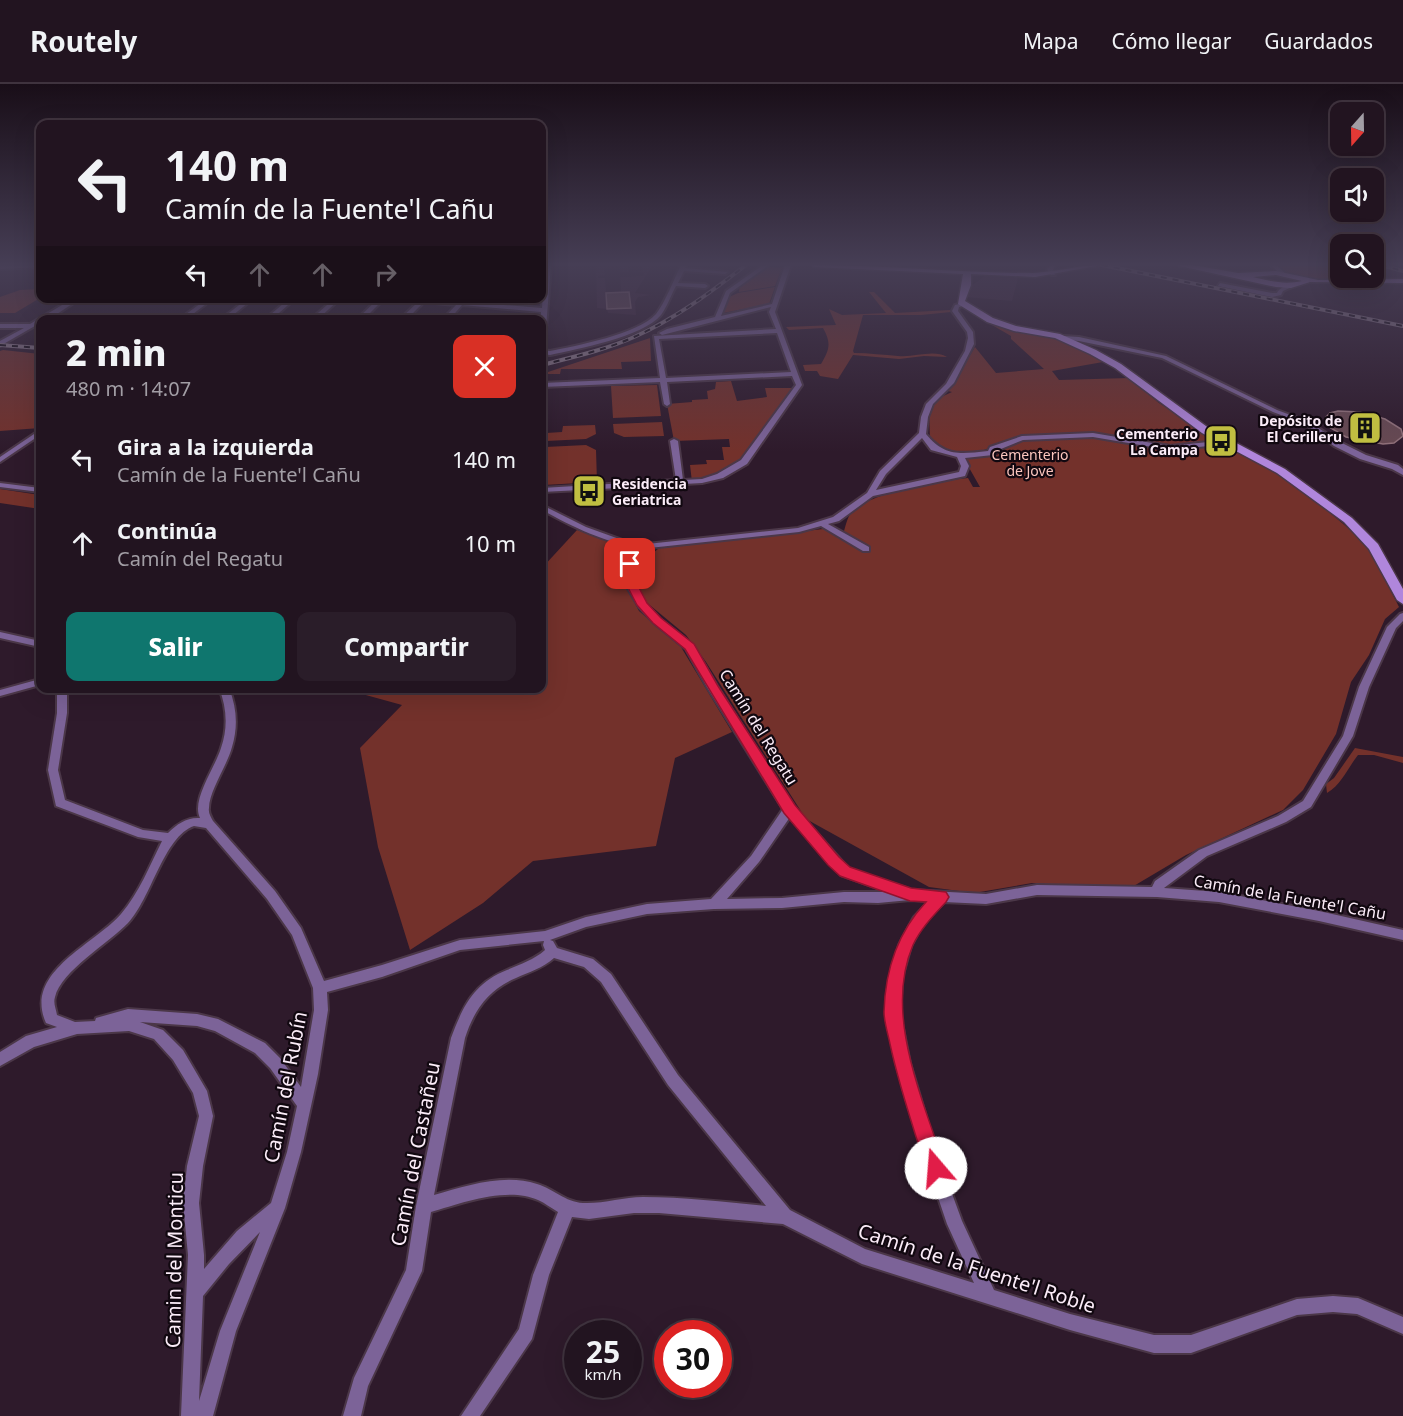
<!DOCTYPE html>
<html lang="es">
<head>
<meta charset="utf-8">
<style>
	body { margin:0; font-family:"Noto Sans",sans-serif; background:#2a1d29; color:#f1f3f6; height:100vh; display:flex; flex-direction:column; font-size:22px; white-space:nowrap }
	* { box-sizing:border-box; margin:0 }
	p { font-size:20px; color:#a29ea5 }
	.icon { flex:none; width:33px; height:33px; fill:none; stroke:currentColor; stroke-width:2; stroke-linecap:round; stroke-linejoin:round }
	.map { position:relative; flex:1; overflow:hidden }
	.side { position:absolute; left:36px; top:231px; width:510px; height:378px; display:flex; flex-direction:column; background:#221420; border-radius:12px; box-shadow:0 6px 24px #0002,0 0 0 2px #3f333e }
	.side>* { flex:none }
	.banner { position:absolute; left:36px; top:36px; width:510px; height:183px; border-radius:12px; box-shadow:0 6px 24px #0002,0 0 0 2px #3f333e; background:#221420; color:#f1f3f6; overflow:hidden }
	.needle { width:39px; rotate:200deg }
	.controls { position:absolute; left:1330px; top:18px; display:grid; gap:12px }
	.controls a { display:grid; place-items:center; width:54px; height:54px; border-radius:12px; background:#221420; box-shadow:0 6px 24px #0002,0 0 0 2px #3f333e; font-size:30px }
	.speed { position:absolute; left:564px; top:1236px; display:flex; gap:12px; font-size:30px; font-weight:700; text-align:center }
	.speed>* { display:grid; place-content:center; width:78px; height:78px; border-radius:50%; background:#221420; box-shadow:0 6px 24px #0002,0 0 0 2px #3f333e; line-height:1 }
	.speed small { font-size:15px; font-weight:400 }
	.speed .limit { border:9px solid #d22; background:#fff; color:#111 }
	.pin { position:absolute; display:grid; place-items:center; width:51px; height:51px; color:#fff; margin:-26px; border-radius:12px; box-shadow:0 3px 9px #0006 }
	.me { position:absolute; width:66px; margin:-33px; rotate:342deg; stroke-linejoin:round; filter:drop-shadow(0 0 4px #0008) }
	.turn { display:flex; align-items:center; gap:21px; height:126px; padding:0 30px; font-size:27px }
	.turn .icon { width:78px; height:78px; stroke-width:2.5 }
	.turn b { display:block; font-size:42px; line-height:51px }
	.lanes { display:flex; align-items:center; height:57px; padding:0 30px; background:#0003; justify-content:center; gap:30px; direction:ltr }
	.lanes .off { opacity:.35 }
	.round { display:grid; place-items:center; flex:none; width:63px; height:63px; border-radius:12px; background:#2a1d29 }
	.summary { display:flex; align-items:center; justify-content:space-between; height:102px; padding:0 30px }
	h1 { font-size:36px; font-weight:800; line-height:45px }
	.action { display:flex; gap:12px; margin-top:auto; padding:12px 30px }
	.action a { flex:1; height:69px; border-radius:12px; background:#0f766e; color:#fff; font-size:24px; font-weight:800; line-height:69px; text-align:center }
	.action a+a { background:#2a1d29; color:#f1f3f6 }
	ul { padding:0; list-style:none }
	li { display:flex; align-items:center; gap:18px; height:84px; padding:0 30px }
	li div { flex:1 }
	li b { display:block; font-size:22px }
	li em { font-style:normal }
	header { display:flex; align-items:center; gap:36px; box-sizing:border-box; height:84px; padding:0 30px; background:#221420; border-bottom:2px solid #3f333e }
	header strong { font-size:28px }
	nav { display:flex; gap:33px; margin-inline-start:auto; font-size:21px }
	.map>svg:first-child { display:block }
	.built { fill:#3d2439; fill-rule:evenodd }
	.green { fill:#73312b }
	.building { fill:#674952; stroke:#92727b; stroke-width:1.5 }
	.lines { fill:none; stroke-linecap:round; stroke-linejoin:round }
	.street-casing { stroke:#4b3748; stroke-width:4 }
	.secondary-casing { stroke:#4b3748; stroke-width:3 }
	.street { fill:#7c6398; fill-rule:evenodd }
	.secondary { fill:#b086dc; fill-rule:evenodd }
	.rail-casing { stroke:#8d7b8a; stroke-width:4 }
	.rail { stroke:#110810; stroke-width:2; stroke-dasharray:6; stroke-linecap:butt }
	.route { fill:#e11d48; stroke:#92132f; stroke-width:1.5 }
	.labels { text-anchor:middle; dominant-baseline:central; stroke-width:4.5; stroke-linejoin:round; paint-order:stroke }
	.far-poi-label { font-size:14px; font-weight:bold; fill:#fbecf8; stroke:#110810; text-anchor:end }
	.far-park-label { font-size:14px; fill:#fcc6be; stroke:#110810 }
	.street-label { font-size:16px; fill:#fbecf8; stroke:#110810 }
	.near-street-label { font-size:20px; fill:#fbecf8; stroke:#110810 }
</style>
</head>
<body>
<header>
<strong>Routely</strong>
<nav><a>Mapa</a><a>Cómo llegar</a><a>Guardados</a></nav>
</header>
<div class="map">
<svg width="1403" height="1332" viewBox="0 0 1403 1332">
	<rect width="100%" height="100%" fill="#2e1a2b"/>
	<path class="built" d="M596,181H628L629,188L643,187L642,181H653L635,209L652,211L638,213L635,218L636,231L608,229L607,225L597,224ZM619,183L620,188H643L644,192L620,193L621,207L606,208L605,194H598V192L605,191L604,184Z
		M985,192L1018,194L1012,217L965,213L971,202Z"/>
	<path class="green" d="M1278,181H1341V194H1372L1376,196C1351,196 1294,203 1278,181Z
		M767,183L782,184L775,202L739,208L740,201Z
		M775,203L769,220L723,229L727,214L738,209Z
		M40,205V214L15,229H0V213L20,206Z
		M869,208H874L895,229L950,226L951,228L921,231H863L853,267L854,269C869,269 884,271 898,272C914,274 933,265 947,273L924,272L899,275L853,271L838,295L820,292L817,287H805L803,281L821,280C829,266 832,260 823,244L789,246L786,243L836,241L829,225L842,231L886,229Z
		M992,241L1058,254L1103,278L1052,287L1059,296L1129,294L1159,319L1217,356L1176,361L1096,350L1026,351L970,371L951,368L930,356L929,327L939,314L952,308L948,307L975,263L996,289L1044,285L1011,255V252Z
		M650,254L651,277L621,278L622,285H561L560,290H548V288Z
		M3,266L40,270V344L0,347V267Z
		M731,297L737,317L767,313L765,304H798L735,385L692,398L690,381L707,380L706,376H724L722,363H730L729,355L674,357L667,320L692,318V316L708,315L707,307L715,305L716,298Z
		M657,301L661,332L613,334L611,302Z
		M662,338L664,352L624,353L614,349L613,340Z
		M595,341L596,350L586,355L546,357V349L562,348L563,342Z
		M1095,353L1170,366L1228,362L1270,385L1304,407L1367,460L1399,523L1385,535L1369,571L1351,598L1336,650L1303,706L1283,726L1186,771L1127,806L1032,799L974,809L929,803L806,735L706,578L686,551L646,518L632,495L633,486L659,464L823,445L843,451C845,444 847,434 851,429C866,409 943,396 968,394L973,403H980L963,373L998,371L995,366L1025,355Z
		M586,361L596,366L597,398L544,401L545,363Z
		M0,405L40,411V425L0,419Z
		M577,446L633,464L623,477L626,502L639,527L681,563L732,648L675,674L656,762L533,777L483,819L410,866L378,763L360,664L402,621L344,605L542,604V484Z
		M1355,664L1403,673V679L1374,671H1358C1347,685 1342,700 1327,709L1326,700L1334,694Z"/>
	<path class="building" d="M629,208L631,224L607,225L606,209Z
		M1338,327L1360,328L1385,335L1401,345L1403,352L1394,359L1383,360L1346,353L1329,343L1325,338L1326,333L1330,329Z"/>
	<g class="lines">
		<defs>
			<path id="street" d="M0,181H40V183L0,185Z
				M545,181H551L545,256L542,258L541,228L462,221L449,236H442L456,221L424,218L406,236H399L418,218L389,214H419L459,218L463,215L465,216V218L542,224Z
				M681,181H687L685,184L728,188L725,190L684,187L678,199L705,200L708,202L705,204L676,202C671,211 667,223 661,231C643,253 577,265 550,271L542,270V266L550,267C576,262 638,250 656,230C665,219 674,195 681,181Z
				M763,181H769L730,209L721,232L772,220L785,181H791L775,228L802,301L747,380L723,394L702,399L684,400L680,402L677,401L542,408V404L676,396L670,357L674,355L678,357L683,396L702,395L717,390L741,376L796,301L792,292L667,298L670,320L667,322L664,320L660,298L542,303V299L660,294L654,252L776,245L769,228L771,223L662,251L659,249L667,245L715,233L726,207ZM777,249L791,288L666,294L659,255Z
				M1051,181H1056L1053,185L1055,191H1051L1047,185Z
				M1271,181H1276L1286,190L1281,191Z
				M1220,199L1272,209H1277C1279,204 1289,199 1294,202L1283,207L1281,211L1272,213L1218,202Z
				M74,214H81L48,236H40V239L0,262V257L24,244H0V240H30Z
				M208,214H214L185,236H178Z
				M248,214H254L227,236H220Z
				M290,214H296L271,236H264Z
				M335,214H341L317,236H310Z
				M379,214H385L363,236H356Z
				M963,219L966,221L959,223L958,227L973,248L974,260L954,299L933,320L928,333L926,350C945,373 960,370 988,367L990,363L1022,352L1093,349L1170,362L1227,356L1231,358L1227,360L1170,366L1093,353L1023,356L996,367L993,371L965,374L969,382L965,392L873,412L839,437L828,440L869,463V467H863L821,442L799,448L649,464L634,481L632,492L636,505L645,519L660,535L693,561L717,602L793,722L849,785L912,806L986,810L1037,801L1152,803L1155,797L1199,766L1278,732L1303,717L1343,652L1359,603L1387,543L1400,530L1403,529V537L1396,544L1369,603L1353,652L1311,723L1286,738L1207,772L1164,804L1219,808L1319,827L1403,846V856L1319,837L1219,818L1157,813L1037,811L986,820L944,818L922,841L911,862L902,894L900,930L910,979L936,1066L962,1137L994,1206L1070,1230L1154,1251H1191L1297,1215L1333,1212L1358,1214L1403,1233V1250L1357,1230L1333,1228L1297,1231L1191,1269H1154L1070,1246L862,1180L783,1140L659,1129H634L589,1135L572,1133L549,1191L532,1255L480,1332H461L519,1245L533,1191L558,1128C551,1124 545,1119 538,1116C508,1102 461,1119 431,1128L422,1187L368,1302L361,1332H343L354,1294L406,1186L416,1122L451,954C463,922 474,899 507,886C520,880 534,876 545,866L543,861L544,857L460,866L382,893L327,908L328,926L318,990L301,1068L285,1124L236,1247L213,1332H181L188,1171L183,1119L187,1082L199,1032L193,1009L173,976L154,955L129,947L77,950L34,963L0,982V968L26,952L57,943L46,939C23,888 94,861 121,830C139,809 150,781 162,757L138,753L56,722L48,686L57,629V604H67V629L58,686L65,716L143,746L168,749C177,740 187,733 200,734C191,716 215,684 221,664C228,644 227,624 219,604H229C237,624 238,643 232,663C227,682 209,707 209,724C208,729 211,733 213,737L275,807L301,844L324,897L382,881L460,856L545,847L586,833L647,820L711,815L751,772L783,725L707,603L686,565L654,539L639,523L628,505L624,492L626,480L641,464C603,458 575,444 542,426V421L586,443L622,456L647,460L798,444L833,433L867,409L880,387L919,349L921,333L926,320L946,300L965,267L968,254L967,248L952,227L955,221ZM922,354L931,366L957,373L961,382L959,388L876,406L886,390ZM790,733L841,791L889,808H844L782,814L727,815L759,778ZM194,742L206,744L267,815L292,851L313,904L314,926L301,1003L280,974L265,959L218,935L197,930L128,925L96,934L95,937L75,938L57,931C56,925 53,919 55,913C61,887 109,859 128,839C151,815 164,752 194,742ZM910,816L929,817L914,833L899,861L890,894L886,930L896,979L922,1066L947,1140L974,1199L865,1165L790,1126L678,991L611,890L593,875L557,864L553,857L550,856L586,843L647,830L714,825L782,824L844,818L878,819ZM554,874L584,883L601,898L668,1001L766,1122C725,1118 684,1113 643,1113C623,1113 603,1120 583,1119C565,1118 554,1105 537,1100C504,1089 466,1102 434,1111L465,954C474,926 488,906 516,894C529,888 543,884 554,874ZM140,938L197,942L215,947L255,969L270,984L297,1022L287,1068L271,1119L237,1147L204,1185V1171L199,1119L203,1082L213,1032L207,1007L183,966L163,946ZM260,1148L220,1247L199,1317L203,1212L229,1180Z
				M1063,252L1079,253L1166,272L1277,326L1309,338L1340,358L1366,371L1398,381L1403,385V391L1392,385L1360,375L1334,362L1305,340L1273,328L1162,274L1079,257L1061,255V253Z
				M40,346V351L0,378V373Z
				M0,399L40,404V408L0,403Z
				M0,548L40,557V563L0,554Z
				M40,595V601L0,612V606Z"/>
			<path id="secondary" d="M811,181C885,181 959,189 1033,189C1056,188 1078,181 1102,181L1035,193L971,190V201L965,217L993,234L1016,242L1060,250L1096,266L1121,280L1210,345L1285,385L1352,434L1378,460L1403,505V520L1397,516L1369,465L1344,438L1277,389L1202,349L1115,284L1090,270L1055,254L1014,247L987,238L958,220L963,190L815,183Z
				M1175,181H1193L1238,189L1276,187L1318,196L1403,195V199L1310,198L1291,204L1276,203ZM1276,191L1302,197C1284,201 1270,197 1253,193Z"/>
		</defs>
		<use href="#street" class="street-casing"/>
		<use href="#secondary" class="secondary-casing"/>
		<use href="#street" class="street"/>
		<use href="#secondary" class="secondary"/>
		<defs>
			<path id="rail" d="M1102,181L1403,242
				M1381,181L1403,187
				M0,261L40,264
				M542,281C573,273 605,266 634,253C675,235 711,208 746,181"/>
		</defs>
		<use href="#rail" class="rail-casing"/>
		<use href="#rail" class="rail"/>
	</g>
	<linearGradient id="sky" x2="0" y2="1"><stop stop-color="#190e18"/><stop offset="0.49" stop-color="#463e55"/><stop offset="1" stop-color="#463e55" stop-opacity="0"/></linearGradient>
	<rect width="1403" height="368" fill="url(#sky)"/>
	<path class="route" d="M630,476L635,480L633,492L647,519L661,534L694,560L718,602L795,721L839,773L850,783L911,804L946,808L949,813L946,818C934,831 921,844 913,861C883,931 924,1017 945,1084L942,1091L936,1094L929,1091L926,1084C913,1043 899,1002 890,960C888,950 884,938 884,928C885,887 898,848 926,818L910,817L840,792L828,781L784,729L685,565L653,539L637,521L622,492L625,480Z"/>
	<defs>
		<symbol id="building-square" viewBox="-11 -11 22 22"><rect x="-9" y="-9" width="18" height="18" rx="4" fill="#c0be41" stroke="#110810"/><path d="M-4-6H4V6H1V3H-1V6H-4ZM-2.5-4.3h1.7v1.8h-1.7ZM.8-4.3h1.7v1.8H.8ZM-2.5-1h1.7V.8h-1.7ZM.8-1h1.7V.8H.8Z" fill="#111"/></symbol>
		<symbol id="bus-square" viewBox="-11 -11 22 22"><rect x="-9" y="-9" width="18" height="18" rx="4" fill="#c0be41" stroke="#110810"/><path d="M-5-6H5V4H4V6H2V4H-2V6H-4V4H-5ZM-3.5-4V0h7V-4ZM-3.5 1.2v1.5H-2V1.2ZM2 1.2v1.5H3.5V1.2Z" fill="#111"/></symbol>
	</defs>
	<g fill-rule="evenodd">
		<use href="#building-square" x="1346" y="325" width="38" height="38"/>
		<use href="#bus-square" x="1202" y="338" width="38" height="38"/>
		<use href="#bus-square" x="570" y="388" width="38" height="38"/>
	</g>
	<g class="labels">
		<g class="far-poi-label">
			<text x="1342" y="336">Depósito de<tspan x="1342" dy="16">El Cerilleru</tspan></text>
			<text x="1198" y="349">Cementerio<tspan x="1198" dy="16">La Campa</tspan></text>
			<text x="612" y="399" text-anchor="start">Residencia<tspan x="612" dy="16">Geriatrica</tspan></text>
		</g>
		<g class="far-park-label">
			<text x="1030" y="370">Cementerio<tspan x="1030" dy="16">de Jove</tspan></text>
		</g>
		<g class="street-label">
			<text transform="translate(759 643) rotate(58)">Camín del Regatu</text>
			<text transform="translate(1290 813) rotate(10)">Camín de la Fuente'l Cañu</text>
		</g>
		<g class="near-street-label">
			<text transform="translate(285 1003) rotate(-79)">Camín del Rubín</text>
			<text transform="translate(415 1070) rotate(-79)">Camín del Castañeu</text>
			<text transform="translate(174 1176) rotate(-89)">Camin del Monticu</text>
			<text transform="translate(977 1184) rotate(18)">Camín de la Fuente'l Roble</text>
		</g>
	</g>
</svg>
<div class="controls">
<a><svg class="needle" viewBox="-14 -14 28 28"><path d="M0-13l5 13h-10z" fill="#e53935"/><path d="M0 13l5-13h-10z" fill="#a29ea5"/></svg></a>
<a><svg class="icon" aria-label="sound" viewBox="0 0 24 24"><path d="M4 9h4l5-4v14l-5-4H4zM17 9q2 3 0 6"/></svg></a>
<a><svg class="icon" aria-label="search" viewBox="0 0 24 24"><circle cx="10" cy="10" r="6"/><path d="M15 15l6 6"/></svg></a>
</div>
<div class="speed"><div>25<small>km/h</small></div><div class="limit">30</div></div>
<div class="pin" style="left:630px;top:480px;background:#d93025"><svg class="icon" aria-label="arrive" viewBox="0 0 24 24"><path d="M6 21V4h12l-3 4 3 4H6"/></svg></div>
<svg class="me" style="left:936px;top:1084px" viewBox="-20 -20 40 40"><circle r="19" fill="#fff"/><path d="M0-13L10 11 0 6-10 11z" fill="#e11d48"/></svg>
<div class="banner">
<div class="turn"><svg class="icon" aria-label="left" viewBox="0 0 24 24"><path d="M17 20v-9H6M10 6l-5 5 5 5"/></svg><div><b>140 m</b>Camín de la Fuente'l Cañu</div></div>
<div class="lanes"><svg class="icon" aria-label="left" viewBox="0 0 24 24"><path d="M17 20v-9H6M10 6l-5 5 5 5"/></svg><svg class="icon off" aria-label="ahead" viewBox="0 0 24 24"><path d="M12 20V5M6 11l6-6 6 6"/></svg><svg class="icon off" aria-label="ahead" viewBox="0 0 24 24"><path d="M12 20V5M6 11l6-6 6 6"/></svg><svg class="icon off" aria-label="right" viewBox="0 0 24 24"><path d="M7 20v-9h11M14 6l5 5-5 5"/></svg></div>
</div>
<section class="side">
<div class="summary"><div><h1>2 min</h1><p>480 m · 14:07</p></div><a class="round" style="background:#d93025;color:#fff"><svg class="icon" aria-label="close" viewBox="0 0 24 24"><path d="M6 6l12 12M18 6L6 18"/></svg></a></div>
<ul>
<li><svg class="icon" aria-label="left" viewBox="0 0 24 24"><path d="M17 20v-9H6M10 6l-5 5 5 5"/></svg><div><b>Gira a la izquierda</b><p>Camín de la Fuente'l Cañu</p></div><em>140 m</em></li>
<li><svg class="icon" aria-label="ahead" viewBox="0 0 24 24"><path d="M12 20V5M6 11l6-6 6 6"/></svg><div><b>Continúa</b><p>Camín del Regatu</p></div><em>10 m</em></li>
</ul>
<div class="action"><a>Salir</a><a>Compartir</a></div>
</section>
</div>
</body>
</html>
